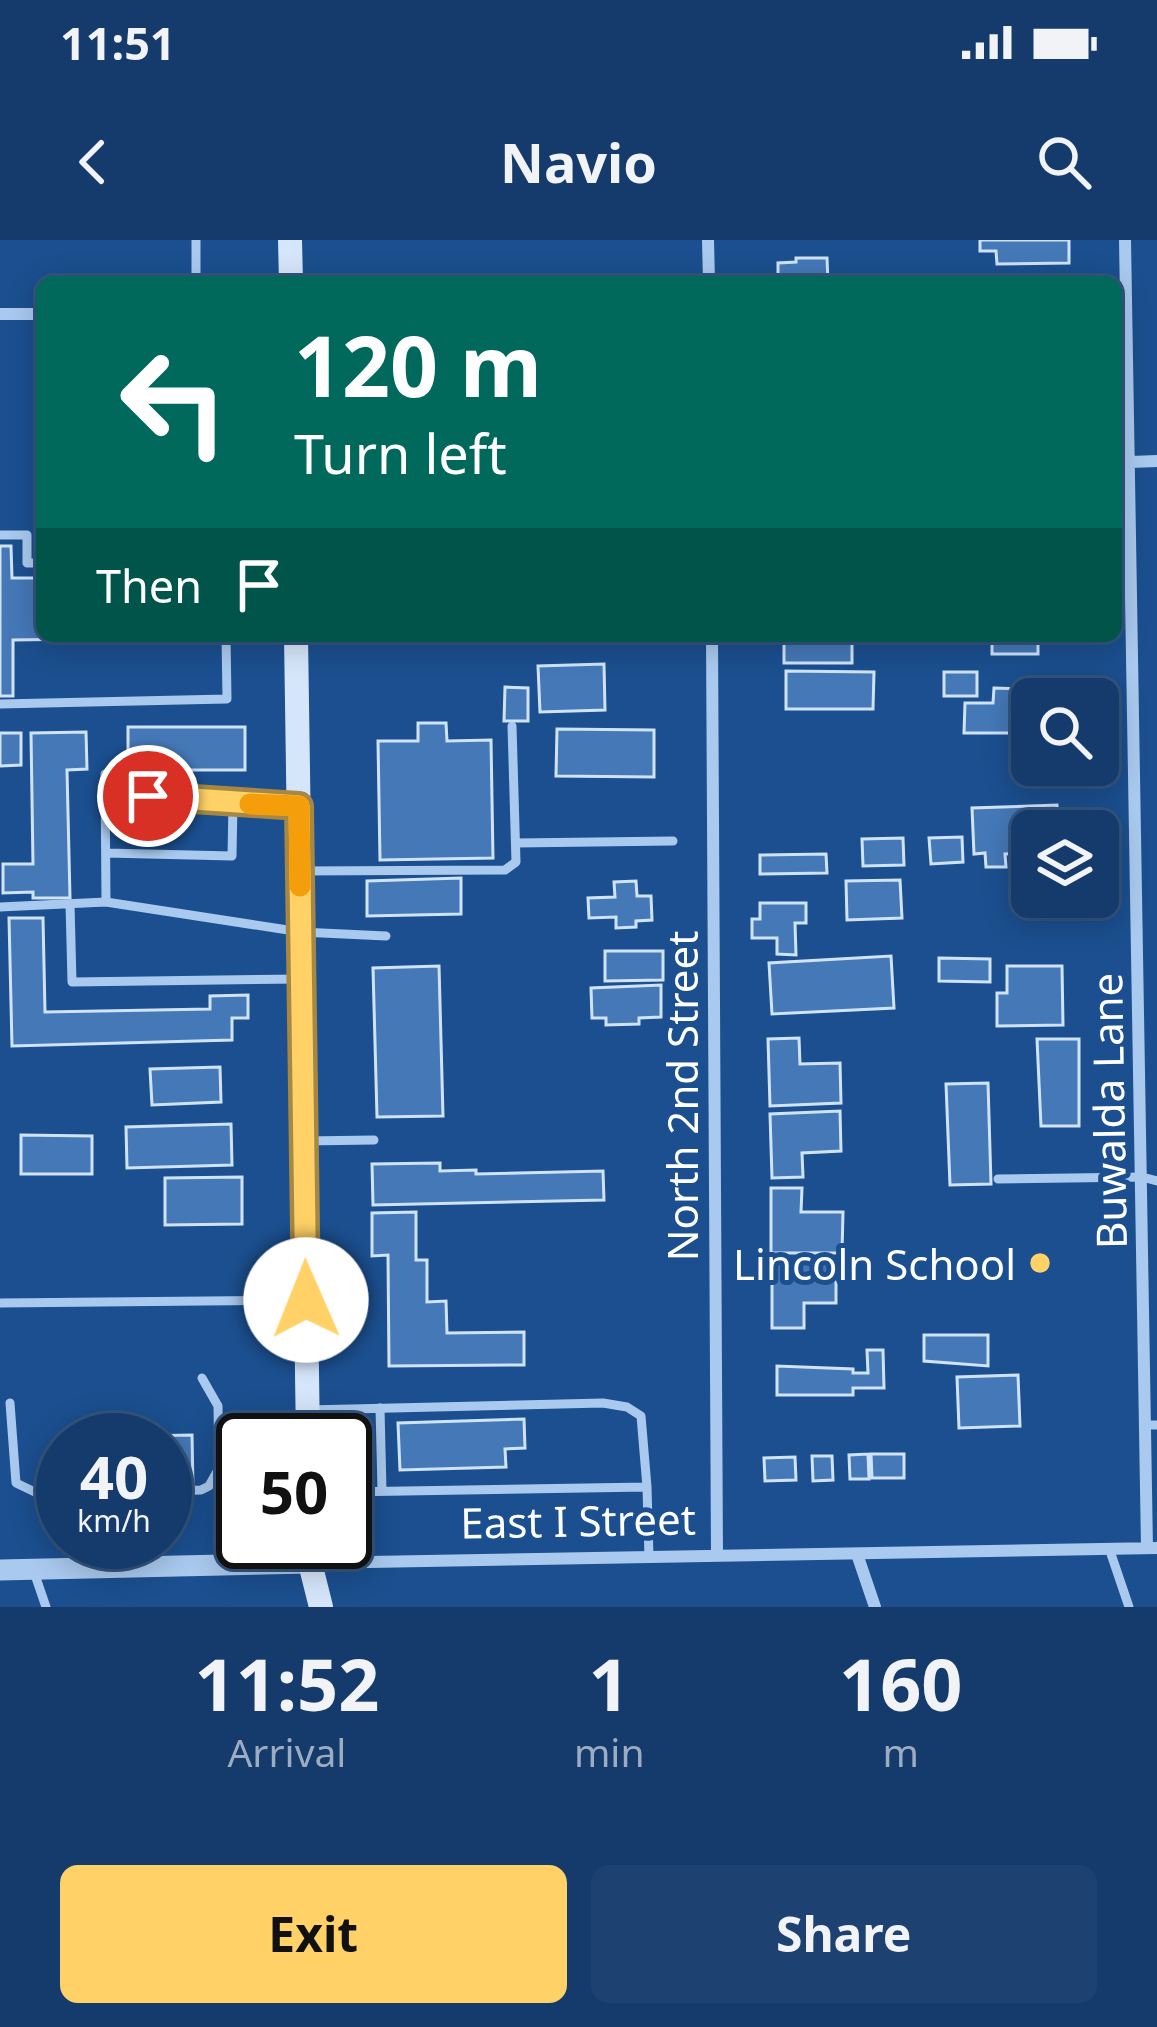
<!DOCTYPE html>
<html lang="en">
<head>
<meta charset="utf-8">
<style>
	body { margin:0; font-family:"Noto Sans",sans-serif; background:#1d4271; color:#f1f3f6; height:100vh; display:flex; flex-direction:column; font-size:45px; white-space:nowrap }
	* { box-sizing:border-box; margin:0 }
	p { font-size:39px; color:#9dadc1 }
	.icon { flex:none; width:66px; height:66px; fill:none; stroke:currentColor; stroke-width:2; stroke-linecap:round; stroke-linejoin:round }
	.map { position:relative; height:1367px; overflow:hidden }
	.panel { display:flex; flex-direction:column; background:#143b6b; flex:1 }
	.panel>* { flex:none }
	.guide { position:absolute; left:36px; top:36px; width:1086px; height:366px; border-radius:18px; box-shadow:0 6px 30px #0003,0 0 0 3px #33557e; background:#00695c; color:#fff; overflow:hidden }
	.buttons { position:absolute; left:1011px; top:438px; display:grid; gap:24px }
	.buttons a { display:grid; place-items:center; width:108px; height:108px; border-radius:18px; background:#143b6b; box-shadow:0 6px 30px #0003,0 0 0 3px #33557e; font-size:60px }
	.speed { position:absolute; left:36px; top:1173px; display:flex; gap:24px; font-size:60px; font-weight:700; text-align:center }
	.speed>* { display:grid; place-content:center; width:156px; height:156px; border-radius:50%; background:#143b6b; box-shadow:0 6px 30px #0003,0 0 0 3px #33557e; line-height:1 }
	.speed small { font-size:30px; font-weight:400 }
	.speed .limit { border:6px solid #111; border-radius:18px; background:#fff; color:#111 }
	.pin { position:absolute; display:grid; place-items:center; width:102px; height:102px; color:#fff; margin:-51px; border:6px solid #fff; border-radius:50%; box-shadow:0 3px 12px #0007 }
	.me { position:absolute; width:132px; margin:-66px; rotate:359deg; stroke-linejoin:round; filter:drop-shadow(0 0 9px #0008) }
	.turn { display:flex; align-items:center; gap:42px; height:252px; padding:0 60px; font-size:54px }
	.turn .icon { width:156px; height:156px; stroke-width:2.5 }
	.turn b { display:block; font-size:84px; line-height:102px }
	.then { display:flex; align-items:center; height:114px; padding:0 60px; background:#0003; gap:24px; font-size:45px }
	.eta { display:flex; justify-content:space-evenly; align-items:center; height:204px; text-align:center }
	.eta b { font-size:72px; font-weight:700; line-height:84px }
	.action { display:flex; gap:24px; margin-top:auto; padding:24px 60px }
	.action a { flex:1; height:138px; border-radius:18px; background:#ffd166; color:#111; font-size:48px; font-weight:700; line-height:138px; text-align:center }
	.action a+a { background:#1d4271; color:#f1f3f6 }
	.status { display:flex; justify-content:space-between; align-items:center; height:84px; padding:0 60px; background:#143b6b; direction:ltr }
	.status svg { height:33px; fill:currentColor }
	header { display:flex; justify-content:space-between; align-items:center; height:156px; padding:0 60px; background:#143b6b; font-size:54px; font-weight:700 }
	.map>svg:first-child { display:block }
	.building { fill:#4478b7; stroke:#cfe3fa; stroke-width:3 }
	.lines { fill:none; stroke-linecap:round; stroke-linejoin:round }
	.service { stroke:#a9c9ee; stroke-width:9 }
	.minor { stroke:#a9c9ee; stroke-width:12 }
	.tertiary { stroke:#a9c9ee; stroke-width:21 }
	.secondary { stroke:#d6e6fa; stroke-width:24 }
	.route-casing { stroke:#a68842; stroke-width:30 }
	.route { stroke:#ffd166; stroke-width:21 }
	.slow { stroke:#f59e0b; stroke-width:21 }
	.poi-dot { fill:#ffd166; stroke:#1b4f8f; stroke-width:4.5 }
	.labels { text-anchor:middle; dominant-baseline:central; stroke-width:10; stroke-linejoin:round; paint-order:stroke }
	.street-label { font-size:42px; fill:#fff; stroke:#1b4f8f }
	.poi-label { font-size:42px; fill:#fff; stroke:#1b4f8f; text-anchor:end }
</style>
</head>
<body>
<div class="status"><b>11:51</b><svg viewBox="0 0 49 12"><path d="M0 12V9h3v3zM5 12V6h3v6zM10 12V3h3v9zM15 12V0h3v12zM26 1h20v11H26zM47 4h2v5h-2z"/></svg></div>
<header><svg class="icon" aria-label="back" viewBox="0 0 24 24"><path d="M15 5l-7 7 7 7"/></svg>Navio<svg class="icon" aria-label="search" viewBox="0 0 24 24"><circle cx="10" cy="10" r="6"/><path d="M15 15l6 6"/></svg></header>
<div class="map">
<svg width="1157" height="1367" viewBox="0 0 1157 1367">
	<rect width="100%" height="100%" fill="#1b4f8f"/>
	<path class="building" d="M980,0H1069V23L997,24L996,11H980Z
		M796,18H827L828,42H778V23L796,22Z
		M0,306H11L12,338H42V396L152,398L13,400V456H0Z
		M784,396H852V423H784Z
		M992,396H1038V414H992Z
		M604,424L605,470L540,472L538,426Z
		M786,431L874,432L873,469H786Z
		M944,432H977V456H944Z
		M505,447L528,448V481H504Z
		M994,448L1032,449V493H964L965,463H993Z
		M418,483H446L447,501L491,500L493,618L380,620L378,501H418Z
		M128,487H245V530H128Z
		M557,489L654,490V537L556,536Z
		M86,492L87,529L67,530L70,658H33V652L3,653V624H33L31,493Z
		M0,493H21V525L0,526Z
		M1057,565L1058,591H1032V613L1005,614L1006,627H986L985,613L974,614L972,568Z
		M962,597L963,622L931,624L929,598Z
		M903,598L904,625L863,626L862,599Z
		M826,614L827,633L760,634V615Z
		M461,638V674L367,676V641Z
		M900,640L902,678L847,680L846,641Z
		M636,641L637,656H651L652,680L636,681V687L616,688V677L589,678L588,658L615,657L614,642Z
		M760,663H806V683H795L796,715L777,714V698H752V679H760Z
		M9,678H43L45,772L210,769V756L248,755V778H232V800L12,806Z
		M605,711H663V740L605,741Z
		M891,716L894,768L772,774L769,723Z
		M939,718L990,719V742L939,741Z
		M439,726L443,876L377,877L373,728Z
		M1007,726H1062L1063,785L997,786V753H1007Z
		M661,745V777L639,778V784L606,785V778H592L591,748Z
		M799,798L800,824L840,823L841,863L770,866L768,799Z
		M1037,799H1079V886H1041Z
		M220,827L221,862L152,865L150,829Z
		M988,843L991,944L950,945L946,844Z
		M840,871L841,911L802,913L803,937L772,938L770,874Z
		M231,884L232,925L127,928L126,887Z
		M21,895L92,896V934H21Z
		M440,923V931L476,930V934L603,931L604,960L373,965L372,924Z
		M242,937V984L165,985V938Z
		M771,948H802L801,972H843L842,1013H771Z
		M416,972V1020H427V1062L446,1061L447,1093L524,1092V1125L389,1126L388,1015L372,1016V973Z
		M772,1021H836V1063H804V1088H772Z
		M924,1095H988V1126L924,1121Z
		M867,1110H883L884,1148H853V1155H777V1126L853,1129V1133H868Z
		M1018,1135L1020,1186L959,1188L957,1137Z
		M524,1179L525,1208L505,1209L506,1227L400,1230L398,1183Z
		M192,1195L193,1248H165V1200H82V1197Z
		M868,1214L869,1239H850L849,1215Z
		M871,1214H904V1238H872Z
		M812,1216H832L833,1240L813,1241Z
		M795,1217L796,1240L765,1241L764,1218Z"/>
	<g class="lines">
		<path class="service" d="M196,0V42
			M0,295H27V323H42
			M296,397H355
			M0,464L227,459L226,396
			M105,534L106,662L301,692L386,696
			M105,552L233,563
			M516,603L673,601
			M106,613L232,616L233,563L293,566
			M300,631L505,630L516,622L512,486
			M70,664L72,742L300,739
			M0,667L106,662
			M304,901L374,900
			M998,939L1142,937L1157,941
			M0,1063L301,1060
			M10,1163L16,1243L39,1254H63
			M380,1168L382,1251
			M308,1170L603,1163L627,1167L641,1176L647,1247
			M1145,1185H1157
			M165,1251L201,1250L209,1246L219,1228L218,1166L202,1138
			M345,1252L647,1247L649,1318
			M1109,1308L1129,1367
			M33,1329L46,1367"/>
		<path class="minor" d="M708,0L709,42
			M1125,0L1147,1308
			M0,74H42
			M1131,222L1157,221
			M712,396L717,1316
			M857,1314L875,1367
			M312,1323L1157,1308"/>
		<path class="tertiary" d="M0,1330L310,1323"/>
		<path class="secondary" d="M290,0L291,42
			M296,396L308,1200
			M310,1302V1323L321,1367"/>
	</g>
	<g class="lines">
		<defs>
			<path id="route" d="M148,556L299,566L306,1060"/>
		</defs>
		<use href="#route" class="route-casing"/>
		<use href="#route" class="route"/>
		<path class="slow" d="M250,564L299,566L300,646"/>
	</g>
	<circle class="poi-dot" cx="1040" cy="1023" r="12"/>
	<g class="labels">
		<g class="street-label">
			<text transform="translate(681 856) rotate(-90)">North 2nd Street</text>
			<text transform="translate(1108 871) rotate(-91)">Buwalda Lane</text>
			<text transform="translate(578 1280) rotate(-1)">East I Street</text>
		</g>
		<g class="poi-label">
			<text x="1016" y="1023">Lincoln School</text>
		</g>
	</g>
</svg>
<div class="buttons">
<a><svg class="icon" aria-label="search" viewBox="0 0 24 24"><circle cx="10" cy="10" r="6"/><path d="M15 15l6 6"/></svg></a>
<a><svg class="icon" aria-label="layers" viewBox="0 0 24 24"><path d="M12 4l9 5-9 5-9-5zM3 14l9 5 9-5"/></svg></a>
</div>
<div class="speed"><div>40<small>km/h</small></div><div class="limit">50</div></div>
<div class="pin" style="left:148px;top:556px;background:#d93025"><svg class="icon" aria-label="arrive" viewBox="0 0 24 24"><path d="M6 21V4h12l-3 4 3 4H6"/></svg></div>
<svg class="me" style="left:306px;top:1060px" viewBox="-20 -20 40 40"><circle r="19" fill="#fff"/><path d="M0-13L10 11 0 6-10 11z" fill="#ffd166"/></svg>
<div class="guide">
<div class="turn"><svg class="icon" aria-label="left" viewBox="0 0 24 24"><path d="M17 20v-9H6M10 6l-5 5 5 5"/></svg><div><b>120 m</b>Turn left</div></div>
<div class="then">Then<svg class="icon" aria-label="arrive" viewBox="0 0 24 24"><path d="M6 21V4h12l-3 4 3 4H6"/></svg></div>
</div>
</div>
<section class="panel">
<div class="eta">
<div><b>11:52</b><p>Arrival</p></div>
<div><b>1</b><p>min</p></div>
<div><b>160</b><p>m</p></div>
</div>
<div class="action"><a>Exit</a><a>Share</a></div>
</section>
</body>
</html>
